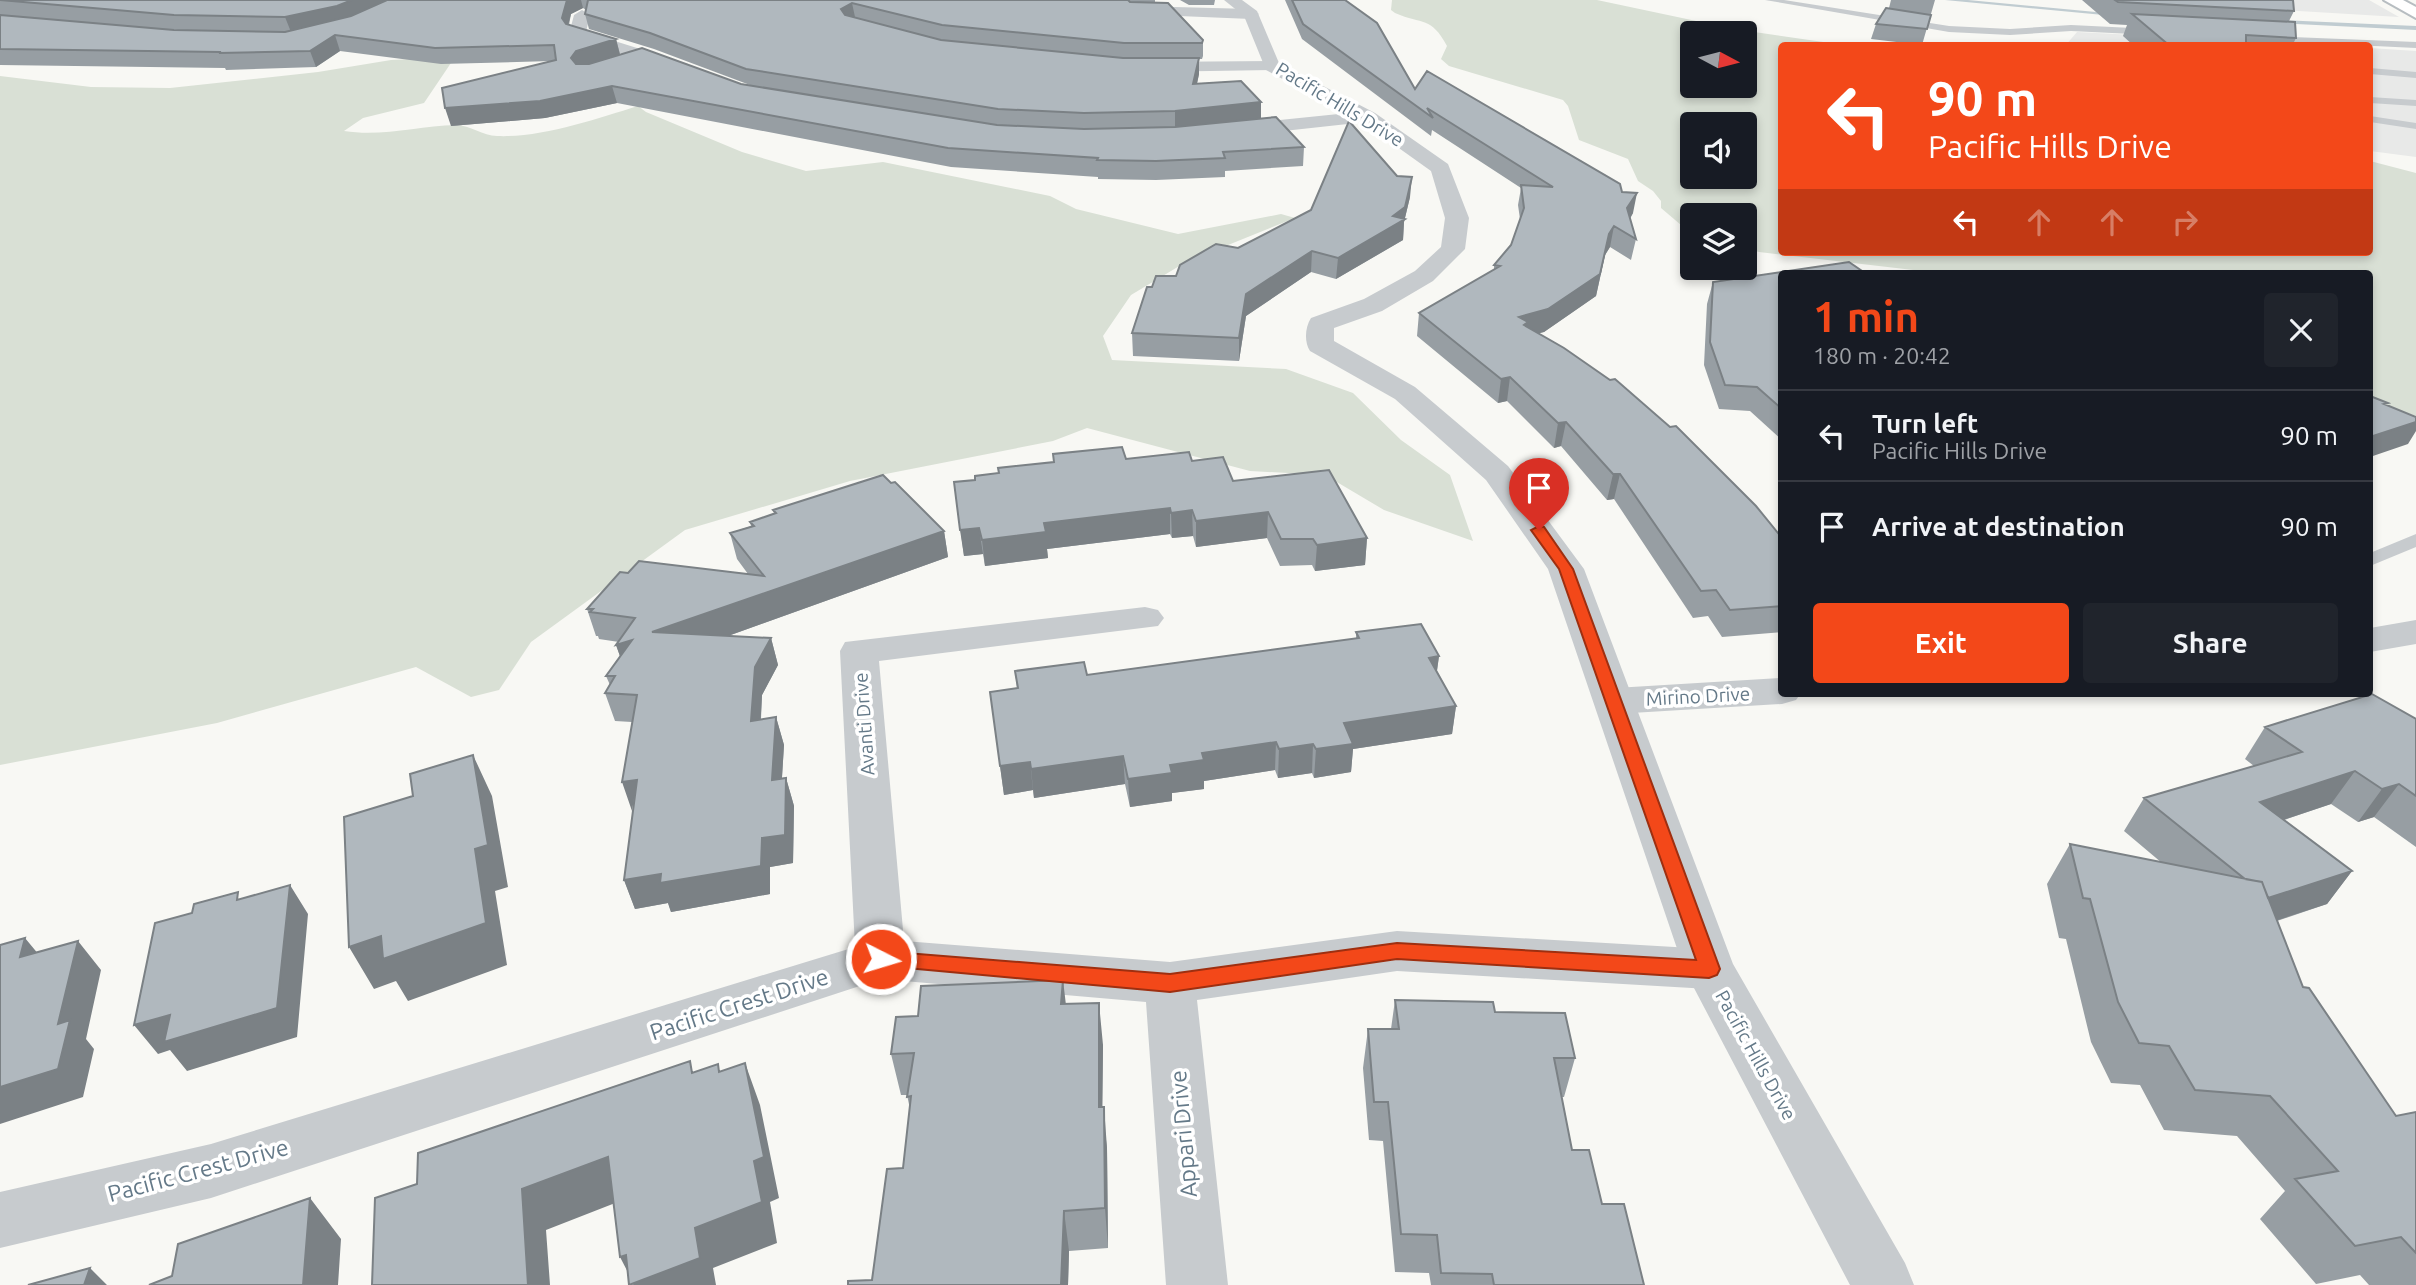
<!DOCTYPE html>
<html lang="en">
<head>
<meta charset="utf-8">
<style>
	body { margin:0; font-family:Ubuntu,sans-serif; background:#20242c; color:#f1f3f6; height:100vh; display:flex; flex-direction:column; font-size:26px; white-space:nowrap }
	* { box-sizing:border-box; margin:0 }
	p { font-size:23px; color:#9ea1a6 }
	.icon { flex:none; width:38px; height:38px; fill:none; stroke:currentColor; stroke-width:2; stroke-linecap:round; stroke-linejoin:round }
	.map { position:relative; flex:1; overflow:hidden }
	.drawer { position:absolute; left:1778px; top:270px; width:595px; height:427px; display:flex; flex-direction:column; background:#171b24; border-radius:7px; box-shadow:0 4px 10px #0003 }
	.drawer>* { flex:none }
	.top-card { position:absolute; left:1778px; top:42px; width:595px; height:214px; border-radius:7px; box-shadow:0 4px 10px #0003; background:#f34819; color:#fff; overflow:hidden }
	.needle { width:46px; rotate:97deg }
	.controls { position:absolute; left:1680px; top:21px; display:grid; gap:14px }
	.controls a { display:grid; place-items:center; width:77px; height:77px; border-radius:7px; background:#171b24; box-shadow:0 4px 10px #0003; font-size:35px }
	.pin { position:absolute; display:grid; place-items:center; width:60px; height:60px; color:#fff; margin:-72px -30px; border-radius:50% 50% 50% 0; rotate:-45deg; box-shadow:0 0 7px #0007 }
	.pin .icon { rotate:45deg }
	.me { position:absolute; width:77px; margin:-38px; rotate:95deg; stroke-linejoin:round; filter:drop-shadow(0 0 5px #0008) }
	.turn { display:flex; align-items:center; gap:24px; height:147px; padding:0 35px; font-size:32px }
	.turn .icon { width:91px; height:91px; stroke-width:2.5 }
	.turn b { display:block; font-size:49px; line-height:60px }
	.lanes { display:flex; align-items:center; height:66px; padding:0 35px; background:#0003; justify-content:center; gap:35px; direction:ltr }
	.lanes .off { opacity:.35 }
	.round { display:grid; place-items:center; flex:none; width:74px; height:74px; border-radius:7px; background:#20242c }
	.headline { display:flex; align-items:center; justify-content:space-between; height:119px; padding:0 35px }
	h1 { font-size:42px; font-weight:700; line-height:52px; color:#f34819 }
	.action { display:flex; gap:14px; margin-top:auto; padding:14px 35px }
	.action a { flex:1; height:80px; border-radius:7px; background:#f34819; color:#fff; font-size:28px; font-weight:700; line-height:80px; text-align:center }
	.action a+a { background:#20242c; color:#f1f3f6 }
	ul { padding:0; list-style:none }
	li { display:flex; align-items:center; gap:21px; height:91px; padding:0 35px; border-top:2px solid #363941 }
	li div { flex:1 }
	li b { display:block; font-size:26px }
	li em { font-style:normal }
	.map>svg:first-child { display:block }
	.built { fill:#e8e9e8 }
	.green { fill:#d9e0d5; fill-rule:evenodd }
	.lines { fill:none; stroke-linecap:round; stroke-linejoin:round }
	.stream { fill:#c0ccd1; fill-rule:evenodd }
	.secondary-casing { stroke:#b7bdc1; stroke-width:4 }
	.service { fill:#c7cbce; fill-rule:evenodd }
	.minor { fill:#c7cbce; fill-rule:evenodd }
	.tertiary { fill:#c7cbce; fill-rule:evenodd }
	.secondary { fill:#fff; fill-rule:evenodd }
	.wall { fill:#979ea3; fill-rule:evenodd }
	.shaded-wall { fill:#7b8185 }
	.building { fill:#b0b8be; stroke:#7b8185; stroke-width:2 }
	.route { fill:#f34819; stroke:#9e2f10; stroke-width:2 }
	.labels { text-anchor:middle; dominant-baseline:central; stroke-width:7; stroke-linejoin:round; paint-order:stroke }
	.street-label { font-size:19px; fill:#647988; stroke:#fff }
	.near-street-label { font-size:23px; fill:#647988; stroke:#fff }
</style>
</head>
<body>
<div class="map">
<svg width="2416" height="1285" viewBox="0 0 2416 1285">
	<rect width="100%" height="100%" fill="#f8f8f4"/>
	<path class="built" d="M2111,0H2369L2399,17Z
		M2077,32L2325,45L2065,46Z
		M2370,48L2416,51V157L2370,151Z"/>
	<path class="green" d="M1392,0H1597L1734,29L1844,45L1782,46V252H2370V161L2416,173V416L2370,400V273H1939L1759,252L1745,248V215H1692V230L1681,225L1661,208V201L1653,191L1638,181L1628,159L1579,140L1568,106L1563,100L1449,66L1441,59L1447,46C1431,16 1423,25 1395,13L1391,10ZM1692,33H1745V86H1692ZM1692,124H1745V177H1692Z
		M455,57L424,103L363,118L344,131C382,137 418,126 456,125C470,125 483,136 497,136C541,138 596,119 638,106L646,112L742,152L806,171L883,162L1050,196L1076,209L1178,234L1281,214L1295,218L1186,262L1131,295L1103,336L1112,360L1286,369L1353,393L1401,440L1450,475L1473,541L1384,510L1325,475L1250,471L1087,428L1053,441L850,481L685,530L531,642L499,690L471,697L416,667L217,723L0,765V76L91,87L170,88L318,72L391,60Z"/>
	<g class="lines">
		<path class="stream" d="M1945,0H1968L2117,14L2114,16Z
			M2278,20L2416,26V30L2276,23Z"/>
		<defs>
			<path id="secondary" d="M2384,0H2403L2416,7V18Z"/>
		</defs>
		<use href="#secondary" class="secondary-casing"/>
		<path class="service" d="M1765,0H1784L1949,26L2010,29L2071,25L2153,29L2157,32L2153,35L2071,31L2010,35L1949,32Z
			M2266,36L2416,42V48L2269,41L2265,38Z
			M2370,68L2416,72V78L2370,74Z
			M2370,97L2416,100V106L2370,103Z
			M2370,116L2416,123V129L2370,122Z
			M2416,534V547L2370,566V553Z"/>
		<path class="minor" d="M1136,6L1251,9L1259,14L1251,19L1131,14L1128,11L1131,8Z
			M582,10L590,15L586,32L688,64L691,68L682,73L676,72L571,37L569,34L574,15Z
			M1272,61L1281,66L1278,70L1148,72L1139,67L1148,62Z
			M1368,111L1378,117L1375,121L1230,137L1223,135L1220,131L1223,127L1230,125Z
			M1145,607L1158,610L1164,618L1158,626L879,661L904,941L1170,962L1397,931L1709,949L1727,955L1734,969L1727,983L1709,989L1397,971L1197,1000L1228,1285H1166L1146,1002L881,979L211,1198L0,1248V1192L211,1144L855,947L840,651L845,642Z
			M2416,620V644L2370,652V628Z
			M1782,678V693H1801L1796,700L1782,704L1615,714L1601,710L1595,701L1601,692L1615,688Z"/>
		<path class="tertiary" d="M1224,0H1242L1257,11L1279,63L1375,113L1448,164L1469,218L1465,249L1433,281L1382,311L1334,328V341L1415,387L1508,466L1584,569L1733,964L1905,1263L1914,1285H1850L1684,969L1548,569L1486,480L1395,399L1310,351C1304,342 1305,327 1311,318L1364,299L1415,271L1441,247L1445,218L1431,171L1361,121L1266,70L1244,16Z"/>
		<use href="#secondary" class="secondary"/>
	</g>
	<path class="wall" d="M0,0H1155V3L1203,40V56L1202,59H1199V74L1197,84L1261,102V119L1304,147L1303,166L1225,171V177L1156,180L1098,179V177L951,167L617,103L545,118L451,126L552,61L441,64L340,51L316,67L226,70L225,68L0,65V15L178,30L0,15ZM583,8L586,10L585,14L589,29L654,49L750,85L741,84L620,54L616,39L569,25L571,14Z
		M1180,0H1215L1214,5H1189Z
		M1285,0H1345L1415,89L1622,192L1633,213L1630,219L1636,239L1631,260L1610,247L1605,255L1596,296L1544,332L1538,333L1782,538V632L1722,637L1708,616L1693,618L1614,499L1607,500L1561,446L1554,448L1507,401L1498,403L1417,336L1419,313L1494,270V265L1511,245L1520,219L1518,205L1521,188L1432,130L1431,136L1302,39Z
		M1891,0H1935L1922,45L1871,39L1876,24L1889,8Z
		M2082,0H2293L2294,11L2289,21L2296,38L2292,46H2134L2123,36L2127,25L2110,24Z
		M1410,197L1404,222L1403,240L1336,279L1311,272L1246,316L1239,361L1133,356L1132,333L1152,287L1238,248Z
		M1782,273V440L1750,411L1719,409L1704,365L1707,304L1713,282Z
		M1053,454L1126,459L1192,461L1233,481L1367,538L1365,565L1315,571L1312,565L1280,566L1267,538L1196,547L1193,536L1172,538L1170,534L1047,549L1048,558L985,566L983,554L964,556L954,482L975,480L998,473L1053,462Z
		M891,483L944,531L948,557L728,636L771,638L778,665L762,695L761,719L776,717L784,745L782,778H786L794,806L793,863L770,867V894L671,912L668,903L635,909L624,880L633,811L632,722L615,721L605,693L610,685L606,676L620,656L616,645L619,642L599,639L598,636H596L587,609L628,573L748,574L737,559L730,533L751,526L750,522L774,514L773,510Z
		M1356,632L1439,656L1437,671L1456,706L1452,734L1353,749L1351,772L1314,778L1312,773L1278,778L1275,770L1204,781V789L1172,793V801L1130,807L1125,784L1034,798L1033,790L1004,795L990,692L1017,688L1015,671L1087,675L1356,639Z
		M2416,719V847L2374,817L2358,822L2331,804L2284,820L2352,871L2327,904L2277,921L2303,987L2396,1116L2416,1112V1285H2369L2360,1275L2316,1284L2260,1219L2285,1191L2237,1136L2164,1130L2140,1085L2111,1083L2091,1042L2066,939L2059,938L2047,884L2070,844L2162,863L2124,831L2144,798L2254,766L2245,759L2265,727Z
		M1395,1000L1495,1012L1575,1058L1564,1097H1562L1572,1150L1644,1285H1431L1429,1273L1395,1272L1383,1141L1369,1140L1363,1068L1368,1029H1391Z
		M1066,1004L1103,1045L1102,1107L1107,1148L1108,1248L1069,1251L1068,1285H848L872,1280L903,1168L910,1109L907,1095H901L891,1054L918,1016Z"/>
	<path class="shaded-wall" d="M352,0H395L342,20L291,32L285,17Z
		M567,0H581L583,8L571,14L566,33L562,18Z
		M852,3L855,17L843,24L841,9Z
		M335,35L340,51L316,67L310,51Z
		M616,39L620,55L580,67L571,58L576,51Z
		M1199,58V74L1193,101V84Z
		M612,86L617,103L545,118L451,126L445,108Z
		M1261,102V119L1175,128V111Z
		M1412,177L1410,197L1404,222L1403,240L1336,279L1338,258L1393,216Z
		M1637,193L1633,213L1623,229L1627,208Z
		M1614,226L1610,247L1605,255L1596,296L1544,332L1525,337L1519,317L1609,234Z
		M1312,251L1311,272L1246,316L1239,361V338L1246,294Z
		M1510,377L1507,401L1498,403L1501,379Z
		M1566,422L1561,446L1554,448L1558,423Z
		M2416,422V431L2408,444L2370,457V437Z
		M1613,474H1620L1614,499L1607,500Z
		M1170,508V534L1047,549L1048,558L985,566L982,540L1044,523Z
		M1192,510L1193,536L1172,538L1171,513Z
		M1268,512L1267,538L1196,547V521Z
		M979,528L983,554L964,556L960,530Z
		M944,531L948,557L661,660L652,632Z
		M1367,538L1365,565L1315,571L1317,545Z
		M771,638L778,665L762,695L759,749L751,721L755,667Z
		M632,640L626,673L616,645Z
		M1439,656L1435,684L1429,658Z
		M1456,706L1452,734L1353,749L1351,772L1314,778L1316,749L1344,723Z
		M776,717L784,745L780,808L772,780Z
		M1276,742L1275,770L1204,781V789L1172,793V801L1130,807L1128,779L1202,753Z
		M1313,744L1312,773L1278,778L1279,749Z
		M473,755L492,796L508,887L495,891L507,965L408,1001L396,981L374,989L349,947L475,849Z
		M1123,756L1125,784L1034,798L1031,769Z
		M1030,762L1033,790L1004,795L1000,766Z
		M2355,771L2331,804L2238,835L2260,802Z
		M786,778L794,806L793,863L770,867V894L671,912L668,903L635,909L624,880L762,838Z
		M637,780L632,811L622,782Z
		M2399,784L2374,817L2358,822L2382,789Z
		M2352,871L2327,904L2244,931L2268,898Z
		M290,885L308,914L297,1037L187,1071L170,1050L158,1054L134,1025Z
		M25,938L49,967L20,957Z
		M78,941L101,970L86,1039L94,1049L83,1097L0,1124V1087L58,1024Z
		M1063,980L1068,1022L1061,1004Z
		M1099,1003L1103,1045L1102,1149L1099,1107Z
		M745,1063L760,1105L779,1198L770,1202L777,1243L713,1268L716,1285H630L634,1284L620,1257L695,1228L754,1161Z
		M1104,1107L1107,1148L1108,1248L1105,1208Z
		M608,1157L628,1198L546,1230L550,1285H528L522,1189Z
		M310,1198L341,1239L338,1285H303Z
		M1064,1211L1069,1251L1068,1285H1061Z
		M90,1268L107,1285H84Z"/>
	<path class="building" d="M0,0H352L337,6L285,17L174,15Z
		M387,0H567L562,18L566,24L616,39L576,51L571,58L576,64H589L642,48L741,84L997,125L1084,129L1175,127L1276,117L1304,147L1223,152L1225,158L1156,161L1097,160L1098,158L948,148L612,86L540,101L445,108L442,88L556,60L554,45L435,48L335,35L310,51L219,53L221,52L0,49V15L174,30L285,32L351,16Z
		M588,0H1128L1130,2L1168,3L1203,40L1202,43H1124L942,25L852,3L841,9L845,15L941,40L1123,58H1199L1193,84L1241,81L1261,102L1175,111L1084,113L998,109L746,69L650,33L585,14Z
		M1292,0H1345L1377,23L1415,89L1427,71L1620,184L1622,192L1637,193L1627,208L1636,239L1614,226L1609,234L1600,274L1548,309L1519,317L1528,322L1524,325L1564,348L1610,380L1615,379L1670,427L1676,426L1756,506L1782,538V606L1730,610L1716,590L1701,591L1620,474H1613L1566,422L1558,423L1510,377L1501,379L1419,313L1500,266L1494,265L1511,245L1524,208L1521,185L1553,187L1427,108L1433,118L1303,24Z
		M2115,0H2293L2294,11L2118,2Z
		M1886,8L1931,15L1927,29L1876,24Z
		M2132,14L2295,22L2296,38L2246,35V46H2170Z
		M1349,121L1397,176L1412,177L1405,207L1393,216L1405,219L1338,258L1312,251L1246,294L1239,338L1132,333L1147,287H1152L1156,276H1176L1180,265L1216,244L1238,248L1311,210Z
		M1849,262L1865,273H1782V409L1757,387L1725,385L1710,342L1713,282Z
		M2370,396L2388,403L2384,404L2416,417V422L2370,437Z
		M1122,447L1126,459L1189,452L1192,461L1223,457L1233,481L1329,470L1367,538L1317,545L1313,539H1281L1268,512L1196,521L1192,510L1171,513L1170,508L1044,523L1046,532L982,540L979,528L960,530L954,482L975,480V476L999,473L998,468L1054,462L1053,454Z
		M883,475L891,483L895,482L944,531L652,632L771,638L755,667L751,721L776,717L772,780L786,778L785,835L762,838L761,866L660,883L661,874L624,880L637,780L622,782L637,695L605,693L615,676H606L632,640L616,645L635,618L590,612L593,609H587L620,572L628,573L639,561L764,576L730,533L754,526L750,522L776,513L773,510Z
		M1421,624L1439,656L1429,658L1456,706L1344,723L1353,744L1316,749L1313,744L1279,749L1276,742L1202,753L1204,760L1170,765L1172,773L1128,779L1123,756L1031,769L1030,762L1000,766L990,692L1018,688L1015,671L1084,662L1087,675L1359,638L1356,632Z
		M2372,694L2416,719V796L2399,784L2382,789L2355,771L2260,802L2352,871L2268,898L2262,882L2245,879L2144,798L2302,752L2265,727Z
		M473,755L488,845L475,849L486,923L383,959L381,936L349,947L344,817L413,796L410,774Z
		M2070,844L2262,882L2303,987L2309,988L2396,1116L2416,1112V1253L2401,1237L2355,1246L2295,1179L2338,1171L2270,1096L2195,1090L2169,1046L2139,1043L2118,1002L2090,899L2083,898Z
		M290,885L277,1008L164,1042L170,1015L134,1025L155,923L192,913L194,904L238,892L237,900Z
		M25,938L20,957L78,941L58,1024L70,1020L58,1069L0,1087V945Z
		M1063,980L1061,1004L1099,1003V1107H1104L1105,1208L1064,1211L1061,1285H848V1281L872,1280L887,1169L903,1168L911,1096L907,1097L914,1053L891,1054L896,1017L918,1016L921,986Z
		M1395,1000L1493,1002L1495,1012L1565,1013L1575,1058H1554L1572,1150H1589L1602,1204H1624L1644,1285H1494L1492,1274L1441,1273L1437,1235L1401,1234L1388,1102H1374L1368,1029H1399Z
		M690,1061L692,1073L718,1064L719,1072L745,1063L764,1157L754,1161L762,1202L695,1228L700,1258L629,1285L626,1255L620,1257L608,1157L522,1189L528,1285H372L375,1198L417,1184L418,1153Z
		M310,1198L303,1285H149L172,1276L178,1244Z
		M90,1268L84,1285H28Z"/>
	<path class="route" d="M1539,526L1544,527L1573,569L1720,969L1717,975L1709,978L1397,959L1170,992L874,965L871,959L874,953L881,951L1170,974L1397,943L1696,960L1559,569L1531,530Z"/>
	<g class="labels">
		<g class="street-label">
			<text transform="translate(1340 104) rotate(31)">Pacific Hills Drive</text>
			<text transform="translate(1698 696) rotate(-3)">Mirino Drive</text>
			<text transform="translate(864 724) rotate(-94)">Avanti Drive</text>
			<text transform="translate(1756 1055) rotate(61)">Pacific Hills Drive</text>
		</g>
		<g class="near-street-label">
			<text transform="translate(739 1004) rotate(-18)">Pacific Crest Drive</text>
			<text transform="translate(1183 1134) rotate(-95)">Appari Drive</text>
			<text transform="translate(198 1170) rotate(-15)">Pacific Crest Drive</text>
		</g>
	</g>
</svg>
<div class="controls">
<a><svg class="needle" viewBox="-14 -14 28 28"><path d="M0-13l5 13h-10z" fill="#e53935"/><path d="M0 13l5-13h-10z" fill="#9ea1a6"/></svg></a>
<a><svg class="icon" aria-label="sound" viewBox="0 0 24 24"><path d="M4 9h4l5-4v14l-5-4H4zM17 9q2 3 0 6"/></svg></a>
<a><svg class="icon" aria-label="layers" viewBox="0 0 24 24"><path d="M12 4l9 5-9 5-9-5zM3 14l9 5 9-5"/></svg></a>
</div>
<div class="pin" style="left:1539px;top:530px;background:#d93025"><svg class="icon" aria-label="arrive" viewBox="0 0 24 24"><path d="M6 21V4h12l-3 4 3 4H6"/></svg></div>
<svg class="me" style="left:881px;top:959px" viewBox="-20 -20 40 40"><circle r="17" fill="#f34819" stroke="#fff" stroke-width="3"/><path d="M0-11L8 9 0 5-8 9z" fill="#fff"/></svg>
<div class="top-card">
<div class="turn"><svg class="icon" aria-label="left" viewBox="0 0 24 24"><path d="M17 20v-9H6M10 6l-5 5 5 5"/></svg><div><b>90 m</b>Pacific Hills Drive</div></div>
<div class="lanes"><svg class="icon" aria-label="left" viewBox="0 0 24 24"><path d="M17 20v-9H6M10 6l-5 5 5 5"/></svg><svg class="icon off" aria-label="ahead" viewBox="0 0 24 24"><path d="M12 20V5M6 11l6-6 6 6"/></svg><svg class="icon off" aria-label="ahead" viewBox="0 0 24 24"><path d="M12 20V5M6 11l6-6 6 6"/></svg><svg class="icon off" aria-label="right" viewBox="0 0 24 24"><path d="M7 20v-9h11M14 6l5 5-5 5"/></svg></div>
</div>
<section class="drawer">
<div class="headline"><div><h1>1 min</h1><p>180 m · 20:42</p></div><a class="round"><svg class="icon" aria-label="close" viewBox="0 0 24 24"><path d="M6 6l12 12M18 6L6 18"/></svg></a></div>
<ul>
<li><svg class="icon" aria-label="left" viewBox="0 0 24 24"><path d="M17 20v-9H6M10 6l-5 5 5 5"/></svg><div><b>Turn left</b><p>Pacific Hills Drive</p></div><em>90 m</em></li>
<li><svg class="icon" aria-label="arrive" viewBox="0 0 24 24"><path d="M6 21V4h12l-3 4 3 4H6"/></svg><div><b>Arrive at destination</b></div><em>90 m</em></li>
</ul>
<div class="action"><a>Exit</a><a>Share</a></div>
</section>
</div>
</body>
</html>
